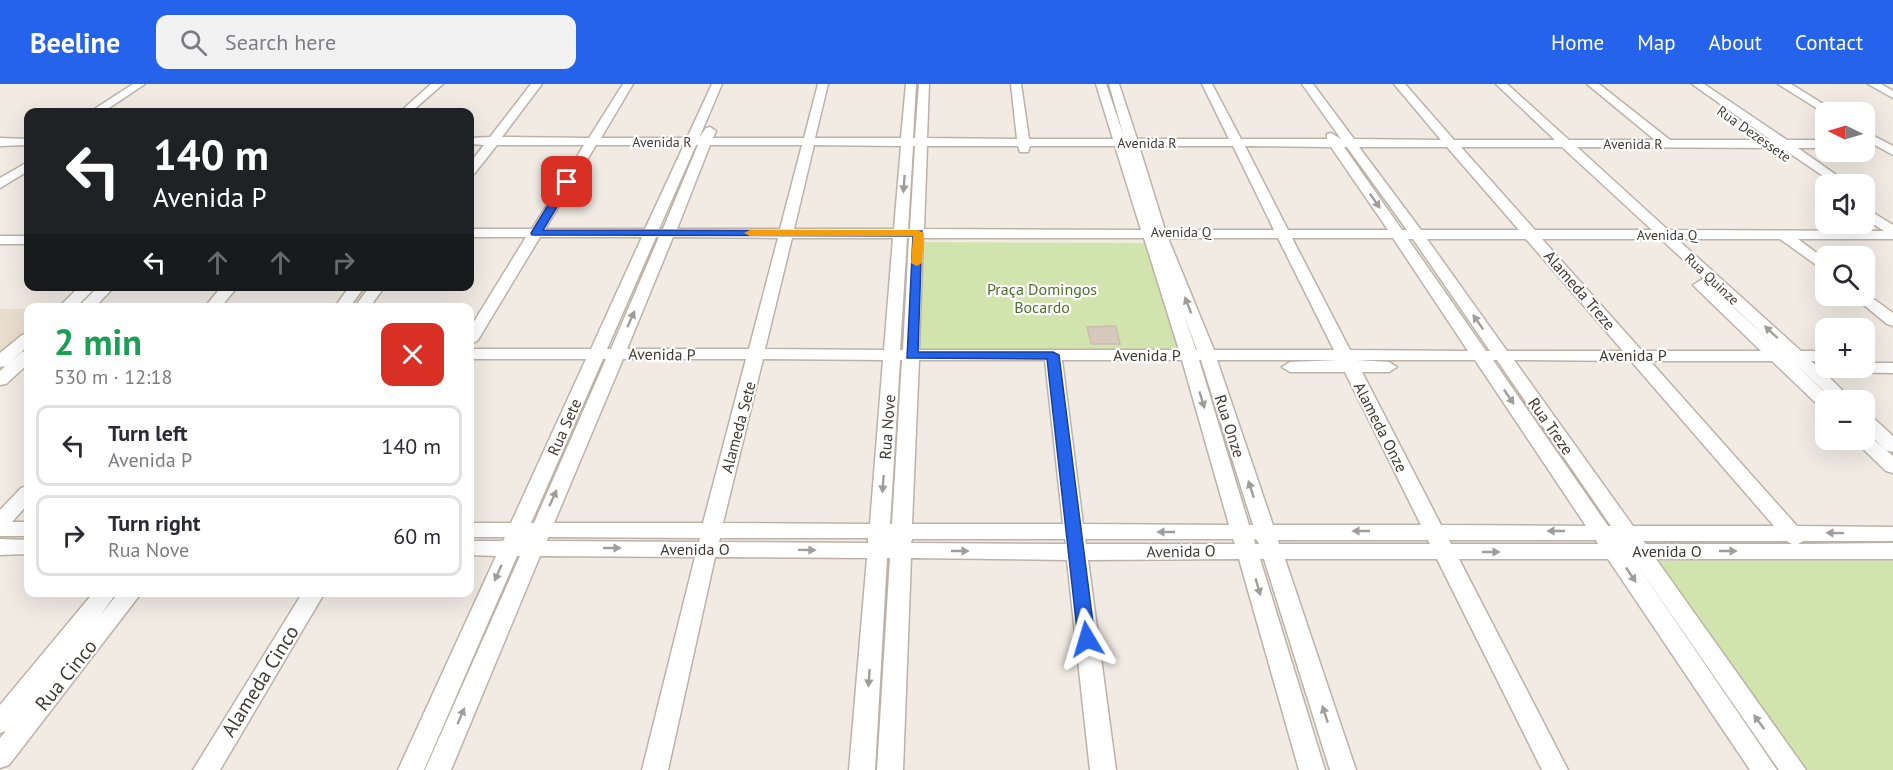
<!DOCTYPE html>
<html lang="en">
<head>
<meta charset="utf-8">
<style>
	body { margin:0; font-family:"PT Sans",sans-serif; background:#f2f2f3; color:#2b2b33; height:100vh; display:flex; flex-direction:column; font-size:22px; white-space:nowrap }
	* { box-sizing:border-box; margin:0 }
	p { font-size:20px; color:#7c7c81 }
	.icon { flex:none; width:33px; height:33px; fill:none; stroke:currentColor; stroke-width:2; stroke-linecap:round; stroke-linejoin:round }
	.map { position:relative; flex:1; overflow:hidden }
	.details { position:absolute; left:24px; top:219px; width:450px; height:294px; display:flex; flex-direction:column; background:#fff; border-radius:12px; box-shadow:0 6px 24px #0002 }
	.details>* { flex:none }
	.banner { position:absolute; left:24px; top:24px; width:450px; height:183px; border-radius:12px; box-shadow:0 6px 24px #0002; background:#202124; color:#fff; overflow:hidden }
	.needle { width:39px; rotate:275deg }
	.controls { position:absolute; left:1815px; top:18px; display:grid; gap:12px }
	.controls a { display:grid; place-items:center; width:60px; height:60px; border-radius:12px; background:#fff; box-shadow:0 6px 24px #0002; font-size:30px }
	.pin { position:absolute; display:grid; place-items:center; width:51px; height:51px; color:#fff; margin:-26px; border-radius:12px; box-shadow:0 3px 9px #0006 }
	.me { position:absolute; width:66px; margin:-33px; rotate:353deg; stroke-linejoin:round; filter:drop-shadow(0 0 4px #0008) }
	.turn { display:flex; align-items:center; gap:21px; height:126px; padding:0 30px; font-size:27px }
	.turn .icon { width:78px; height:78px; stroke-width:2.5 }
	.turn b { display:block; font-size:42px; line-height:51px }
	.lanes { display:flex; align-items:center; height:57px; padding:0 30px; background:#0003; justify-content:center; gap:30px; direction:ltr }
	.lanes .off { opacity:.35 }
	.round { display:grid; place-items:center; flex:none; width:63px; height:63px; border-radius:12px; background:#f2f2f3 }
	.head { display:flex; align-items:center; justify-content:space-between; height:102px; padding:0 30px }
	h1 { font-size:36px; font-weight:800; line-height:45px; color:#1e9e55 }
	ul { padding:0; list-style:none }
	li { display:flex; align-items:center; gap:18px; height:81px; margin:0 12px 9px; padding:0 18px; border:3px solid #e1e1e2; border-radius:12px }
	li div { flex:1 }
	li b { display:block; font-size:22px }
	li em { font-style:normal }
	header { display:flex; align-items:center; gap:36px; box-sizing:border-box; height:84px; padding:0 30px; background:#2563eb; color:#fff }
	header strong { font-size:28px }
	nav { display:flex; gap:33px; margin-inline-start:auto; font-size:21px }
	.search { width:420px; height:54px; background:#f2f2f3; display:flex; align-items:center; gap:15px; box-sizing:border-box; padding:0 21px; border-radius:12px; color:#7c7c81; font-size:22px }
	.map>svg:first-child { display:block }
	.education { fill:#e9dece }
	.green { fill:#d2e4ae }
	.building { fill:#d5c8bd; stroke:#ccbcad; stroke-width:1.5 }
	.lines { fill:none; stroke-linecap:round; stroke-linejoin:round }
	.street-casing { stroke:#bcb2a7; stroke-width:3 }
	.street { fill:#fff; fill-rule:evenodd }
	.oneway { fill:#a09d9a }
	.route { fill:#2563eb; stroke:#184099; stroke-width:1.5 }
	.slow { fill:#f59e0b }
	.labels { text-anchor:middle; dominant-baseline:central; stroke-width:4.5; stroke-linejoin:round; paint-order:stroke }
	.far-street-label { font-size:14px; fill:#423b34; stroke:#fff }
	.park-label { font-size:16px; fill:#4e702b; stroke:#fff }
	.street-label { font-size:16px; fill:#423b34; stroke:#fff }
	.near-street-label { font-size:20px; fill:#423b34; stroke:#fff }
</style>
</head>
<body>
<header>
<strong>Beeline</strong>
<div class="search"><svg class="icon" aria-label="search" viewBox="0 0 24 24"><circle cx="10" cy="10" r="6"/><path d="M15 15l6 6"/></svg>Search here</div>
<nav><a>Home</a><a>Map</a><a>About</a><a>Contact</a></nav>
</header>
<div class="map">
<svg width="1893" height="686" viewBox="0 0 1893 686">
	<rect width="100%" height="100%" fill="#f1ebe4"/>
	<path class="education" d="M0,225H28V248L7,266H0Z"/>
	<path class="green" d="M920,158L1148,159L1186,270H915Z
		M1798,473H1893V686H1801L1655,477Z"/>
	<path class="building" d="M1116,242L1120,260H1091L1087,243Z"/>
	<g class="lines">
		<defs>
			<path id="street" d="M133,0H145L103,28H90Z
				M431,0H443L411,28H400Z
				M531,0H542L502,53L589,54L623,0H633L601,54H687L712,0H722L699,54L706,44L710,43L716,47L713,54H804L818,0H828L815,54H901L906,0H916L913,54H915L919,0H929L927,54L1017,55L1011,0H1021L1029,55H1113L1096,0H1106L1124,53L1109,0H1119L1137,55H1229L1202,0H1212L1241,55H1327V50L1331,49L1341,55L1302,0H1313L1354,55L1441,56L1394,0H1405L1454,56H1555L1496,0H1507L1569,56H1655L1587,0H1599L1670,56H1771L1692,0H1704L1787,56H1826V64H1798L1849,100H1835L1782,64L1577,63L1668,146L1884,147L1864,134V123L1893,141V155H1798L1826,176V188L1780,155H1677L1801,267H1826V277H1811L1820,285L1826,280V284H1864V279H1893V289L1824,288L1852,316H1834L1792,277L1832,315L1826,316V324L1820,323L1772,277H1650L1797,442L1893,443V457H1803L1798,460L1893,459V475H1656L1806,686H1779L1633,475L1777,686H1750L1608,475H1459L1568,686H1542L1437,475H1285L1356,686H1330L1264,475H1260L1325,686H1299L1239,475L1088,476L1116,686H1090L1067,476L911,474L903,686H877L890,474H887L875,686H849L867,474L715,473L668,686H642L695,473L540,472L451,686H425L520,472H517L424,686H398L496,472L470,471V457H503L505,453H470V439H511L586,275H470V265H591L642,153H540L478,256L470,261V244L526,153H470V145H532L584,61H497L474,90L470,91V79L484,61L470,60V54L490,53ZM596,61H684L645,145H545ZM696,61H698L663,145H659ZM710,61H802L780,145H677ZM814,61L901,62L894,145H794ZM913,62H915L910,145H908ZM927,62H1018L1020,68H1028L1030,62H1115L1141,146L924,145ZM1139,62H1233L1274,146H1165ZM1245,62L1331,63L1388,146H1288ZM1344,63H1347L1407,146H1402ZM1359,63H1447L1519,146H1421ZM1461,63H1562L1652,146H1535ZM656,153H659L611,265H607ZM673,153L778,154L749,265H627ZM792,154H893L884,266L765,265ZM907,154H909L903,266H900ZM923,154H1144L1179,266H919ZM1168,154H1278L1334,266H1214ZM1292,154H1393L1468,267L1350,266ZM1408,155H1413L1490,267H1486ZM1427,155H1526L1623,267H1507ZM1542,155H1661L1781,267L1706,198L1701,196L1693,201L1696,204L1761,267H1642ZM1184,231L1197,266H1196ZM603,275H606L534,439H531ZM623,275H746L703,439H554ZM763,275L883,276L870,440L723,439ZM900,276H902L892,440H890ZM919,276H1045L1063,440H912ZM1062,276H1182L1229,441L1083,440ZM1199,276H1201L1253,441H1249ZM1217,276H1339L1290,278L1282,283L1290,288H1345L1421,441H1273ZM1356,276H1475L1586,442L1441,441L1362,288H1389L1397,283L1389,278ZM1493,276H1497L1611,442H1608ZM1514,276L1631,277L1774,442H1633ZM548,453L700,454L699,458L547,457ZM720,454H868V459L719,458ZM912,455H1065L1066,460L911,459ZM1085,455H1233L1235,460H1086ZM1254,455L1257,456L1259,460H1255ZM1278,456H1428L1430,460H1279ZM1449,456H1596L1598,460H1451ZM1643,457H1787L1792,460H1646Z
				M1778,0H1791L1836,28L1826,30Z
				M1868,0H1881L1893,7V14Z
				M1864,47L1893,62V71L1864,55Z
				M0,54L28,55V61L0,62Z
				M28,78V87L0,104V94Z
				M0,152H28V160H0Z
				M80,202H97L75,224H58Z
				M99,202H115L94,224H77Z
				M222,202H238L220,224H204Z
				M350,202H365L349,224H334Z
				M370,202H385L369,224H354Z
				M1864,208L1893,229V242L1887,240L1853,212H1864Z
				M28,249V262L6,282L0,283V269L22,251Z
				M28,267V280L6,300L0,301V287L22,268Z
				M1864,329L1870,331L1893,352V368L1886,366L1864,345Z
				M1864,350L1870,352L1893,372V389L1886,387L1858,360L1855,356H1864Z
				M28,402V420L12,438H28V452H0V426L21,404Z
				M0,455L28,456V470L0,471Z
				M94,508H117L100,532L119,508H142L9,681L0,684V654L6,647L0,649V621Z
				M303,508H325L220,686H193Z"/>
		</defs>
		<use href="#street" class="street-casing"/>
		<use href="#street" class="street"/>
	</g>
	<defs><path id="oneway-solid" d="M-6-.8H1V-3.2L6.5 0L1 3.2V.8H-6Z" transform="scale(1.5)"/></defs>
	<g class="oneway">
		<use href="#oneway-solid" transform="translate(904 100) rotate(94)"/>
		<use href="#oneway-solid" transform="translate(1375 117) rotate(55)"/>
		<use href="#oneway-solid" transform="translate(1188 221) rotate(-111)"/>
		<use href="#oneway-solid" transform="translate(631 235) rotate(-66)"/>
		<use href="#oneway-solid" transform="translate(1478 238) rotate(-125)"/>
		<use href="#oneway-solid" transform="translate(1771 248) rotate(-137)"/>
		<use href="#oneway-solid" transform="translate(1509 313) rotate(56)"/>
		<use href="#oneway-solid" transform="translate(1202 316) rotate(73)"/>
		<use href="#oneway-solid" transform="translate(883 400) rotate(94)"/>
		<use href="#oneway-solid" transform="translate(1251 405) rotate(-108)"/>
		<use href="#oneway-solid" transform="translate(553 414) rotate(-66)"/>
		<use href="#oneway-solid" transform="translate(1361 447) rotate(180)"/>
		<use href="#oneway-solid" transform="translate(1556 447) rotate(-180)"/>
		<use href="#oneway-solid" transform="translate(1166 448) rotate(-180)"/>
		<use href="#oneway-solid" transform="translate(1835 449) rotate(-179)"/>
		<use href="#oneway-solid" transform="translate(612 464)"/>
		<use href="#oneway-solid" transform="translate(807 466) rotate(1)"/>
		<use href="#oneway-solid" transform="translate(960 467)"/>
		<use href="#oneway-solid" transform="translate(1728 467)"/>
		<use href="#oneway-solid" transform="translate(1491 468)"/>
		<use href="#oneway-solid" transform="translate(498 489) rotate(114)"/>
		<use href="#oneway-solid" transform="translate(1631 491) rotate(56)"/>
		<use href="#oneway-solid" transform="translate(1258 503) rotate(74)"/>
		<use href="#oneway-solid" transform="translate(869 594) rotate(94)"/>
		<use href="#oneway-solid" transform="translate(1325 630) rotate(-108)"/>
		<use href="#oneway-solid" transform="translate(461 632) rotate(-67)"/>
		<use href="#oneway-solid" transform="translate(1759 638) rotate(-126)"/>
	</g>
	<path class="route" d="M567,95L572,98L543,146L922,147L918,268H1053L1059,271L1095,555L1093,560H1081L1078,555L1047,275L907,274L913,152L532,151L531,149L562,98Z"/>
	<path class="slow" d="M918,146L924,149L922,179L917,182L911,179L913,152H750L744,149L750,146Z"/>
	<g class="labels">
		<g class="far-street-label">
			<text transform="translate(1754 50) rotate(35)">Rua Dezessete</text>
			<text x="662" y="58">Avenida R</text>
			<text x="1147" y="59">Avenida R</text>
			<text x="1633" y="60">Avenida R</text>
			<text x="1181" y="148">Avenida Q</text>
			<text x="1667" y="151">Avenida Q</text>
			<text transform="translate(1712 195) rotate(43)">Rua Quinze</text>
		</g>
		<g class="park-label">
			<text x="1042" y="205">Praça Domingos<tspan x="1042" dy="18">Bocardo</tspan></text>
		</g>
		<g class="street-label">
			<text transform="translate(1580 206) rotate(49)">Alameda Treze</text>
			<text transform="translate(662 270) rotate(1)">Avenida P</text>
			<text x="1147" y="271">Avenida P</text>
			<text x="1633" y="271">Avenida P</text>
			<text transform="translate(1230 342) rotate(72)">Rua Onze</text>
			<text transform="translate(1551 342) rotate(55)">Rua Treze</text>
			<text transform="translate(564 343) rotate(-66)">Rua Sete</text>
			<text transform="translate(738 343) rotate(-75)">Alameda Sete</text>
			<text transform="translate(887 343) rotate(-86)">Rua Nove</text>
			<text transform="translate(1381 343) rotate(63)">Alameda Onze</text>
			<text x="695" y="465">Avenida O</text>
			<text transform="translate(1181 467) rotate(-1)">Avenida O</text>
			<text x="1667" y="467">Avenida O</text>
		</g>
		<g class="near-street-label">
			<text transform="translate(66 591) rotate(-51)">Rua Cinco</text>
			<text transform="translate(260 597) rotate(-58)">Alameda Cinco</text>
		</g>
	</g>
</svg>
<div class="controls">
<a><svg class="needle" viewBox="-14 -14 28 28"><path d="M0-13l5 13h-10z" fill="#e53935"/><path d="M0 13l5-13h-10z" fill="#7c7c81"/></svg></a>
<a><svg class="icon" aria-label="sound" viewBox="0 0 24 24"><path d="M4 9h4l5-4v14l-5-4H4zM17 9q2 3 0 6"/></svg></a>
<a><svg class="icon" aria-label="search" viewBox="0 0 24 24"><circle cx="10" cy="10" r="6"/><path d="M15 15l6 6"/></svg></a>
<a>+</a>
<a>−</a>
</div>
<div class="pin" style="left:567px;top:98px;background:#d93025"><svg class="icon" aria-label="arrive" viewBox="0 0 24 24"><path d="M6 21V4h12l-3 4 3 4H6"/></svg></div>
<svg class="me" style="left:1087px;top:555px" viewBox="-20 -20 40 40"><path d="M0-17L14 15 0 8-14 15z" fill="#2563eb" stroke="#fff" stroke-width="4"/></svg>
<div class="banner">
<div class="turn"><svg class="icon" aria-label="left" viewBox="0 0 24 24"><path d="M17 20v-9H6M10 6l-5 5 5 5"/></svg><div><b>140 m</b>Avenida P</div></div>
<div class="lanes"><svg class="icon" aria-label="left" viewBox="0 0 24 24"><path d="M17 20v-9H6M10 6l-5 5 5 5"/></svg><svg class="icon off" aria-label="ahead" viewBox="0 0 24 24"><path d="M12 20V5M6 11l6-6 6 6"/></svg><svg class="icon off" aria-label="ahead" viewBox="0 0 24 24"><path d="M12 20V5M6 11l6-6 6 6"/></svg><svg class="icon off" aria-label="right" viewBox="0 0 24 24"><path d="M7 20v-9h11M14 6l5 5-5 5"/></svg></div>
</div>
<section class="details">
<div class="head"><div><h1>2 min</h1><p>530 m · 12:18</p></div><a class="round" style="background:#d93025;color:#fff"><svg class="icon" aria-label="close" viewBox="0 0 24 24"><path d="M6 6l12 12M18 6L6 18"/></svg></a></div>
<ul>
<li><svg class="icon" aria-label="left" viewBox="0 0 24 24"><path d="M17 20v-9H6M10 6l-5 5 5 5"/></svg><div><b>Turn left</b><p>Avenida P</p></div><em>140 m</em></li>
<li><svg class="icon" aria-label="right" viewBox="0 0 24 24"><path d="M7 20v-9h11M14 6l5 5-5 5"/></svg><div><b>Turn right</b><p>Rua Nove</p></div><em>60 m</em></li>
</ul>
</section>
</div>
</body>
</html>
